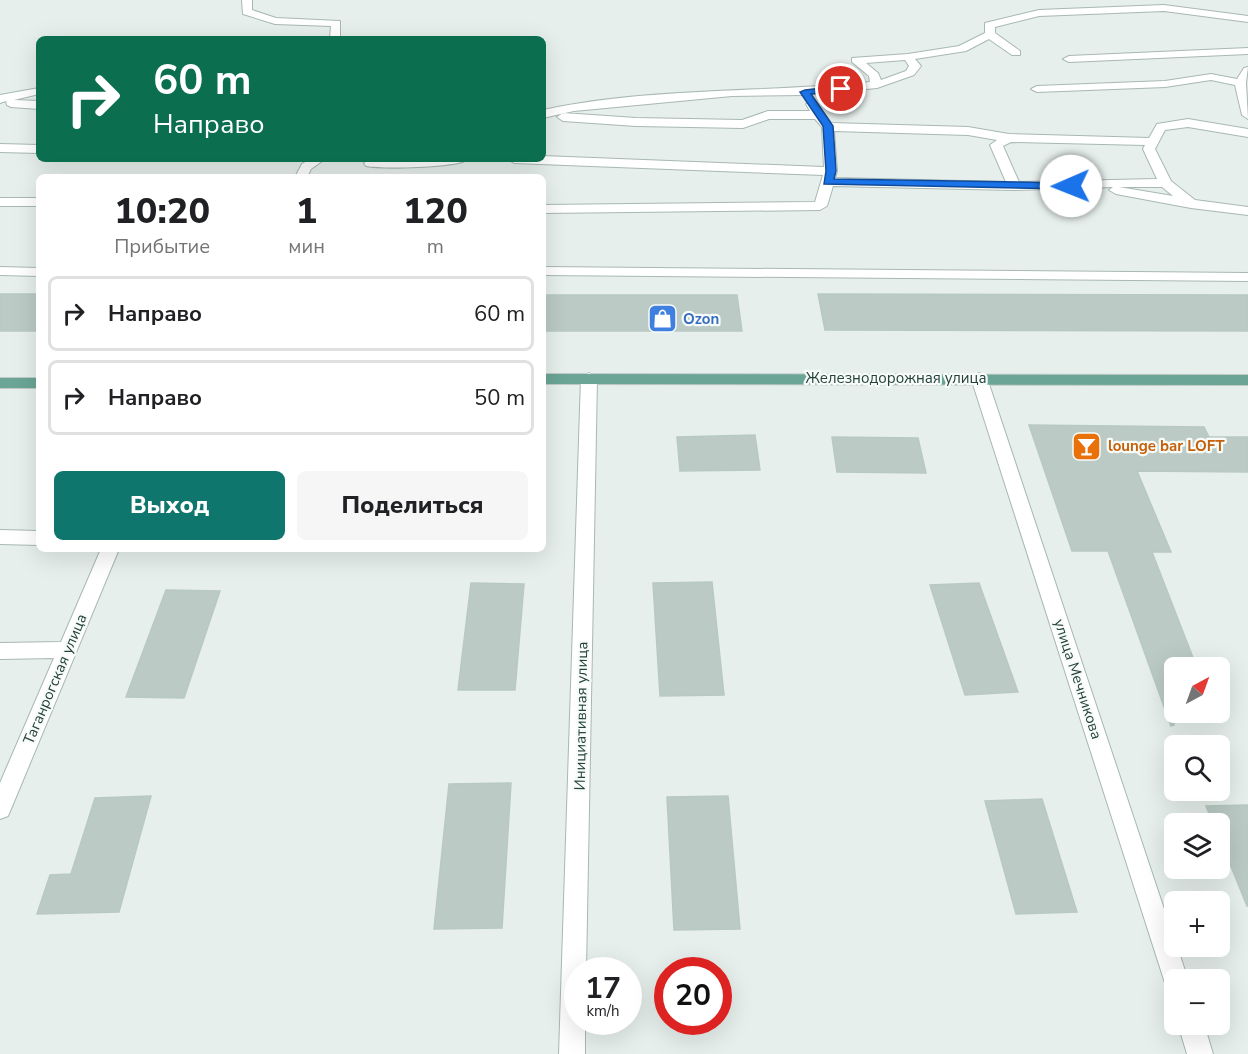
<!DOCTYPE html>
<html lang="ru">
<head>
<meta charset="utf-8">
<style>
	body { margin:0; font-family:"Nunito Sans",sans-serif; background:#f6f6f6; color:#202124; height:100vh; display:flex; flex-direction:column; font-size:22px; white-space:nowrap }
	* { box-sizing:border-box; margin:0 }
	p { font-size:20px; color:#757577 }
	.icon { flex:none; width:33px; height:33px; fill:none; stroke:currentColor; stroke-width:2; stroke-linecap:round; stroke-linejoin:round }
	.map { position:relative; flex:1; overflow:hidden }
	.sheet { position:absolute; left:36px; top:174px; width:510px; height:378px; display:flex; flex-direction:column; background:#fff; border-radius:9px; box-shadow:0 6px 24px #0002 }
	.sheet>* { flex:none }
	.top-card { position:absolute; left:36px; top:36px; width:510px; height:126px; border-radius:9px; box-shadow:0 6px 24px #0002; background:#0b6e4f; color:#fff; overflow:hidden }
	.needle { width:39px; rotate:41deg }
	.buttons { position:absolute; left:1164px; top:657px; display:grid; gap:12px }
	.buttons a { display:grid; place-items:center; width:66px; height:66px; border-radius:9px; background:#fff; box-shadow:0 6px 24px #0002; font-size:30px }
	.speed { position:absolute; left:564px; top:957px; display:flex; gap:12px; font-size:30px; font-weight:700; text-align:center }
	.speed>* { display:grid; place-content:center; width:78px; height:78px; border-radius:50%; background:#fff; box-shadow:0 6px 24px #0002; line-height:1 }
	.speed small { font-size:15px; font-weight:400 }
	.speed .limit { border:9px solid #d22; background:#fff; color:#111 }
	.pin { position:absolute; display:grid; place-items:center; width:51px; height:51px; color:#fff; margin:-26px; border:3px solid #fff; border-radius:50%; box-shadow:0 2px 6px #0007 }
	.me { position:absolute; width:66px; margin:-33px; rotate:269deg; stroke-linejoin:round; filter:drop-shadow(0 0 4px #0008) }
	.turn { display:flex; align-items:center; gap:21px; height:126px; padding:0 18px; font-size:27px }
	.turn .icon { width:78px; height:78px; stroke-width:2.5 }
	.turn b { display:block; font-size:42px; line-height:51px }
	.eta { display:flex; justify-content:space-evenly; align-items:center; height:102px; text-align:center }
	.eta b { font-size:36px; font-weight:800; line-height:42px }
	.primary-button { display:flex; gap:12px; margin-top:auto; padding:12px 18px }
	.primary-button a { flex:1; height:69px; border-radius:9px; background:#0f766e; color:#fff; font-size:24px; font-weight:800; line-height:69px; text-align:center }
	.primary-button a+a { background:#f6f6f6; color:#202124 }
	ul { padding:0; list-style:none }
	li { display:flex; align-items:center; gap:18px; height:75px; margin:0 12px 9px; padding:0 6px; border:3px solid #e0e0e0; border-radius:9px }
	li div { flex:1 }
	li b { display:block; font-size:22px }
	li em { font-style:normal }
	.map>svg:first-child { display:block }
	.building { fill:#bbcac4; stroke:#b8c9c2; stroke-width:1.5 }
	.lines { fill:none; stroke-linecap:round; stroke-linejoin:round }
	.minor-casing { stroke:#a8b8b2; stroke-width:2 }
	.major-casing { stroke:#c2cac8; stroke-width:2 }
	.minor { fill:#fff; fill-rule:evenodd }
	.major { fill:#6aa596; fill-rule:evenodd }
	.route { fill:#1a73e8; stroke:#114b97; stroke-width:1.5 }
	.labels { text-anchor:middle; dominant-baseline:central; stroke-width:4.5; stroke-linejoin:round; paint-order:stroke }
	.shop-label { font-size:15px; font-weight:bold; fill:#366cbe; stroke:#f7fbf9; text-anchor:start }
	.street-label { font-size:15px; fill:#24423a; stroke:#f7fbf9 }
	.food-label { font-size:15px; font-weight:bold; fill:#c56008; stroke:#f7fbf9; text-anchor:start }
</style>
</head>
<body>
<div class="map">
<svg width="1248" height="1054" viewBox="0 0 1248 1054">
	<rect width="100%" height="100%" fill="#e6efeb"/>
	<path class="building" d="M0,294H39V331H0Z
		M818,294L1248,295V331L825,330Z
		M543,295H737L742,331H543Z
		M1029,425L1204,427L1209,437H1248V472L1137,471L1171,552H1152L1197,668H1174V725L1171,726L1108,551H1072Z
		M755,435L760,470L680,471L677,437Z
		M832,437L918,438L926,473L837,472Z
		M712,582L724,695L660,696L653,583Z
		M471,583L524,584L515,690H458Z
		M979,583L1018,692L965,695L930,585Z
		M166,590L220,591L184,698L126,697Z
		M511,783L502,928L434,929L449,784Z
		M151,796L119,912L37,914L50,875L71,874L95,798Z
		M728,796L740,929L674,930L667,797Z
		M1042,799L1077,912L1016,914L985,801Z
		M1248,805V906H1247L1220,839V824H1213L1206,806Z"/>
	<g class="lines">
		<defs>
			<path id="minor" d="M242,0H252V10L276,18L340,21V39H330L331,26L275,24L243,14Z
				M1164,5L1248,16V22L1164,11L1039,16L995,27V33L1020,51V55H1012L989,39L966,51L915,59L921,66L914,75L877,88L805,95L732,96L574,111L543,118V110C648,87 763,93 870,82L869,76L852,62V58L908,54L959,46L985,33V23L1039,10ZM905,60L909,66L906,71L881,80L878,73L866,63Z
				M1248,48V54L1069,62L1063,59L1069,56Z
				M1248,67L1246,83L1248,119L1242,115L1235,85L1211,80L1165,87L1037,92L1031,89L1037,86L1165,81L1211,74L1237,79L1244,68Z
				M39,88V94L14,100L39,101V109L11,107L7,105L6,101L0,103V95Z
				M812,100L816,102L831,123L968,127L1009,134L1149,138L1157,124L1188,119L1248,129V137L1188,127L1165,130L1155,149L1171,181L1195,200L1248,207V215L1191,208L1116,194L1109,190L1113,187L1014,190L833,186L827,206L820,210L543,213V205L815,202L823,175L514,163L508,159H543V156L824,167L822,127L815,119H769L743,128L636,126L563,121L557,117L563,113L636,118L742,120L768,111H810L806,104ZM834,131L968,135L997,140L990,145L1006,182L835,178L837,171ZM1011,142L1145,145L1143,149L1157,179L1019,182L1003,146ZM1119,187H1162L1173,196Z
				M0,144L39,145V153L0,152Z
				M310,159H325L311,169L307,177H295L302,164Z
				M370,159H468C459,168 380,169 366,166L364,163Z
				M0,198H39V206H0Z
				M0,267L39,268V276L0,275Z
				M543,267L1248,273V281L543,275Z
				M589,373L597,378L586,970H578V1022H585V1054H559L581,378Z
				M979,373L987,378L1174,939V946H1177L1188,980H1174V992L1167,989L1164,980L971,378Z
				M0,530L39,531V545L0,544Z
				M101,549H119L11,809L8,816L0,819V783L54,658L0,659V643L61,642Z
				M1178,1024H1204L1213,1054H1187Z"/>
			<path id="major" d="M543,374L1248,375V385L543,384Z
				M0,378H39V388H0Z"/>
		</defs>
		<use href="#minor" class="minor-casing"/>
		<use href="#major" class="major-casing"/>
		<use href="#minor" class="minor"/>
		<use href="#major" class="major"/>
	</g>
	<path class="route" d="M841,86L844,87V91L811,94L833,126L836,171L834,179L1071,183L1076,186L1071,189L824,184L826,171L823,126L800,92L805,90Z"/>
	<defs>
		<symbol id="shop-square" viewBox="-11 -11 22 22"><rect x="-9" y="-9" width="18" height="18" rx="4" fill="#3f7fe0" stroke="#f7fbf9"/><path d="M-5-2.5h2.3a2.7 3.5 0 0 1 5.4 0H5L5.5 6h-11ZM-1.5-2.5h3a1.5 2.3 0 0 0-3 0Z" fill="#fff"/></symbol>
		<symbol id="bar-square" viewBox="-11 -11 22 22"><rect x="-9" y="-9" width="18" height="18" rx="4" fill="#e8710a" stroke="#f7fbf9"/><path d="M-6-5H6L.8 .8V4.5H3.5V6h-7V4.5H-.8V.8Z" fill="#fff"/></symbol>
	</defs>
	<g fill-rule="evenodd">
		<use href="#shop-square" x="646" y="302" width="33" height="33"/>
		<use href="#bar-square" x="1070" y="430" width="33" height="33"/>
	</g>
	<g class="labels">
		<g class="shop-label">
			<text x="683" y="319">Ozon</text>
		</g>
		<g class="street-label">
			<text x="896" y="378">Железнодорожная улица</text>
			<text transform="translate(55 679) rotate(-67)">Таганрогская улица</text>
			<text transform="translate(1078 679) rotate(72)">улица Мечникова</text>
			<text transform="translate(581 716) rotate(-89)">Инициативная улица</text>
		</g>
		<g class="food-label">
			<text x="1108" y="446">lounge bar LOFT</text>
		</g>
	</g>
</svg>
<div class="buttons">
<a><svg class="needle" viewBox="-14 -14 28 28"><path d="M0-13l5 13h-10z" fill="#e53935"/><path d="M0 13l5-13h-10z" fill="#757577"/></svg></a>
<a><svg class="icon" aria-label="search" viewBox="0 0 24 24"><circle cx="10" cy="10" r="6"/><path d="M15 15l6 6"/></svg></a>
<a><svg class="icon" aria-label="layers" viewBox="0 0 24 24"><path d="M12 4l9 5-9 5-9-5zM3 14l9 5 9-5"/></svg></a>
<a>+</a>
<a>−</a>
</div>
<div class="speed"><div>17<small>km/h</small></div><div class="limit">20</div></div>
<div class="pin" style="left:841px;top:89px;background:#d93025"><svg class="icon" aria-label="arrive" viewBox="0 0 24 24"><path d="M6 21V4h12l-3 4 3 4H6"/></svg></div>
<svg class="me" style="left:1071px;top:186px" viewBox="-20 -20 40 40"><circle r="19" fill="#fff"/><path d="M0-13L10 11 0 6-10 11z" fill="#1a73e8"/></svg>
<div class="top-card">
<div class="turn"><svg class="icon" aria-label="right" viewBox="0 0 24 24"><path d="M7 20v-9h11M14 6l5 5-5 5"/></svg><div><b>60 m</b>Направо</div></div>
</div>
<section class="sheet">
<div class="eta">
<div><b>10:20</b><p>Прибытие</p></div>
<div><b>1</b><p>мин</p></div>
<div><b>120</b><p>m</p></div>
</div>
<ul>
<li><svg class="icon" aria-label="right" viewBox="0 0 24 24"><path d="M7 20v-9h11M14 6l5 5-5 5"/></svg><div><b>Направо</b></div><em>60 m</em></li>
<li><svg class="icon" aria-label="right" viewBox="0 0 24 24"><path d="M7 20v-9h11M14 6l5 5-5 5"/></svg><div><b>Направо</b></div><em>50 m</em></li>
</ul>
<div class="primary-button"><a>Выход</a><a>Поделиться</a></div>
</section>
</div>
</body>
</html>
